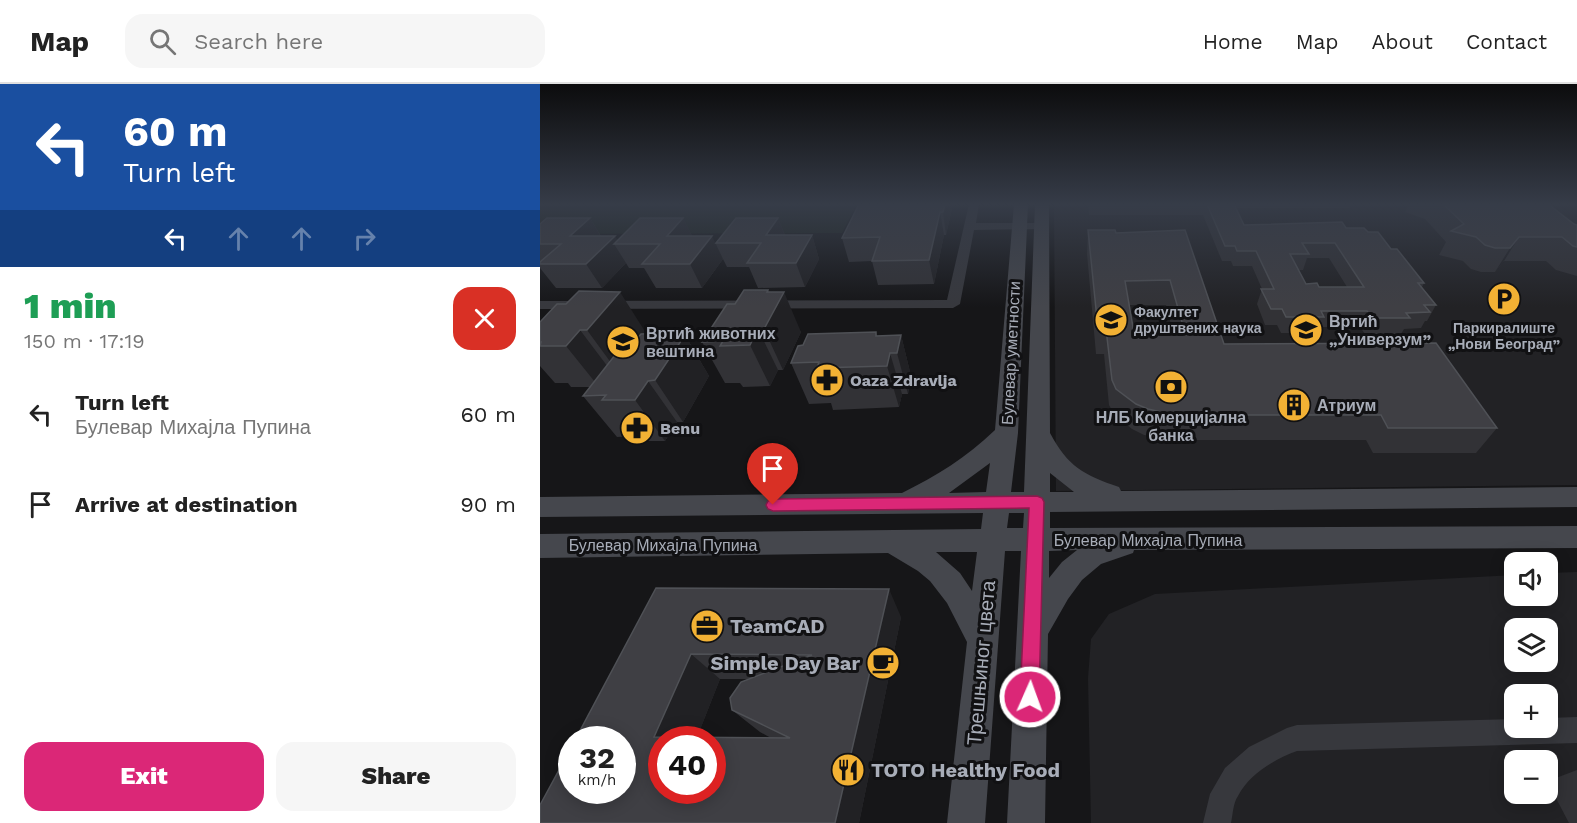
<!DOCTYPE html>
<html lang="en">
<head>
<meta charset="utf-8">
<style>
	body { margin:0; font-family:"Work Sans",sans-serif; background:#f6f6f6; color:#222; height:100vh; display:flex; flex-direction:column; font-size:22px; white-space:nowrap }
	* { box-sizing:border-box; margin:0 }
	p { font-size:20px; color:#767676 }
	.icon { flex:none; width:33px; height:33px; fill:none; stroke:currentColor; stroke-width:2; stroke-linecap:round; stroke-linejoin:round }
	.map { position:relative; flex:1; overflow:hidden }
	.sheet { display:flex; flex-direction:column; background:#fff; width:540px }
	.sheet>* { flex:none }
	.banner { background:#1a4fa0; color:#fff; overflow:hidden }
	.controls { position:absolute; left:964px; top:468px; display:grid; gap:12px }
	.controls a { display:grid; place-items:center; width:54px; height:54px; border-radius:12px; background:#fff; box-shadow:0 3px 15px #0003; font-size:30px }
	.speed { position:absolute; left:18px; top:642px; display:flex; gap:12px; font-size:30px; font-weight:700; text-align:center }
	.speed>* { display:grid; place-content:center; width:78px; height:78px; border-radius:50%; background:#fff; box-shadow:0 3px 15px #0003; line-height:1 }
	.speed small { font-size:15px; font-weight:400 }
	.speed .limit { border:9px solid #d22; background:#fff; color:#111 }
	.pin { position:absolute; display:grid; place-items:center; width:51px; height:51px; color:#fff; margin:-62px -26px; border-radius:50% 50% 50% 0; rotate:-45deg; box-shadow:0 0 6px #0007 }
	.pin .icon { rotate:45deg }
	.me { position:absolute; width:66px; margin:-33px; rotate:2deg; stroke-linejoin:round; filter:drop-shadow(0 0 4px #0008) }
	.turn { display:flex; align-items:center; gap:21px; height:126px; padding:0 24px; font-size:27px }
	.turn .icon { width:78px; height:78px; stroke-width:2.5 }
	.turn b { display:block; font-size:42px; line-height:51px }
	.lanes { display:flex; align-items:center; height:57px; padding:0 24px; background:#0003; justify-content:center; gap:30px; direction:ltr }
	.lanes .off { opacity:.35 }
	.round { display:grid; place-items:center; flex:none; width:63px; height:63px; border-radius:18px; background:#f6f6f6 }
	.head { display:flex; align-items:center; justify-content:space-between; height:102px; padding:0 24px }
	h1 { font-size:36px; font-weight:800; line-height:45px; color:#1e9e55 }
	.action { display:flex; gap:12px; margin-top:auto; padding:12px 24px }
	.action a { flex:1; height:69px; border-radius:18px; background:#db2777; color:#fff; font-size:24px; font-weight:800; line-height:69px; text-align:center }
	.action a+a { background:#f6f6f6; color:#222 }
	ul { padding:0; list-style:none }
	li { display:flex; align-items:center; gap:18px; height:90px; padding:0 24px }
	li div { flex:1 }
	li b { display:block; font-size:22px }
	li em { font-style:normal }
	header { display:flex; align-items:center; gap:36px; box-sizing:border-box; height:84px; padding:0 30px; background:#fff; border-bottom:2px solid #e0e0e0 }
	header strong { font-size:28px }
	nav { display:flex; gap:33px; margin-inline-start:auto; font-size:21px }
	.search { width:420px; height:54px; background:#f6f6f6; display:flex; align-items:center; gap:15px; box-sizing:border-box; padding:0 21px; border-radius:18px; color:#767676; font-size:22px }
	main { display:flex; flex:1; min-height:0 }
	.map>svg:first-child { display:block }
	.built { fill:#222225; fill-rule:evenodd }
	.green { fill:#1c231d }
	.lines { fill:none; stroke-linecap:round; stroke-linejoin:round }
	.street { fill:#37383d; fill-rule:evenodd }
	.secondary { fill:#45474d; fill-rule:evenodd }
	.wall { fill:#323236; fill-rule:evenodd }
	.shaded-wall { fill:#212124 }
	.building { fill:#3f3f44; stroke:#4f5156; stroke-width:1.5; fill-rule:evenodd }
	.route { fill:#db2777; stroke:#8e194d; stroke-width:1.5 }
	.labels { text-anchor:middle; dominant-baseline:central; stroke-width:6; stroke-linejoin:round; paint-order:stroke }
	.far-poi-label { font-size:14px; font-weight:bold; fill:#a8adb8; stroke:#111113; text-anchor:start }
	.poi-label { font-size:16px; font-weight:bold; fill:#a8adb8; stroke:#111113; text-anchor:start }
	.street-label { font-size:16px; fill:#a8adb8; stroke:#111113 }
	.near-poi-label { font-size:20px; font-weight:bold; fill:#a8adb8; stroke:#111113; text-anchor:start }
	.near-street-label { font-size:20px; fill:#a8adb8; stroke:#111113 }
</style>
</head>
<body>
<header>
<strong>Map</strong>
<div class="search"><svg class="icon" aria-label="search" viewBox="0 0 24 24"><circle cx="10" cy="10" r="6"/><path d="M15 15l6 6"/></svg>Search here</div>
<nav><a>Home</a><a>Map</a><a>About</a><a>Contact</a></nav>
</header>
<main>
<section class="sheet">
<div class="banner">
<div class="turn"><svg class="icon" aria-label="left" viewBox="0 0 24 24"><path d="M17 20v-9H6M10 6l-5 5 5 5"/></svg><div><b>60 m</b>Turn left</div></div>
<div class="lanes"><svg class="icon" aria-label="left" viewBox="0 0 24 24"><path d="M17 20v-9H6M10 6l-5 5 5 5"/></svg><svg class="icon off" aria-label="ahead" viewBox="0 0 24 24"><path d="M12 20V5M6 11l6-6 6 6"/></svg><svg class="icon off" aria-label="ahead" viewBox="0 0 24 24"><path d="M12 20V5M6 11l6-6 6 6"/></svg><svg class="icon off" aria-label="right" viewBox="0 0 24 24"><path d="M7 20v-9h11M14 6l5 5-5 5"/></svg></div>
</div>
<div class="head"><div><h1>1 min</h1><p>150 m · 17:19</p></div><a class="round" style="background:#d93025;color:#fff"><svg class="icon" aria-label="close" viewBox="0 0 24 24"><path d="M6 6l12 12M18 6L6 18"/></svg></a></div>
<ul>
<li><svg class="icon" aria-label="left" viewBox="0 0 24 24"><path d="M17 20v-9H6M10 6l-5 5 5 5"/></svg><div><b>Turn left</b><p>Булевар Михајла Пупина</p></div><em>60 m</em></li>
<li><svg class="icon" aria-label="arrive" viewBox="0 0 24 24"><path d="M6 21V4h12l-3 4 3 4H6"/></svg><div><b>Arrive at destination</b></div><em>90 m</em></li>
</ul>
<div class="action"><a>Exit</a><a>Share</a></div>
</section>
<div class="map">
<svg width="1037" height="739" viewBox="0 0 1037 739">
	<rect width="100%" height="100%" fill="#161618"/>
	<path class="built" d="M514,120H1037V401L516,407Z
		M1037,488V739H551L548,594L551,555L569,530L615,510L975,491V512H1008V489ZM975,544H1008V578H975ZM975,610H1008V644H975ZM975,676H1008V710H975Z"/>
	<path class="green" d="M0,120H317L302,149L0,150Z"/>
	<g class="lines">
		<path class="street" d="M429,120H439L436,139H502L508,142L502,145L434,146L420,220L413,224L0,225V217L407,216Z
			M1037,633V659L757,667C735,675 709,690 698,712C693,719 693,730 691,739H663L670,710L685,684L709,663L747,644L757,641L975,635V644H1008V634Z"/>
		<path class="secondary" d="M474,120H488L478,349L471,408H484L495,120H509L510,349C528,383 544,391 579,403L581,407L1037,403V423L510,428V444L1037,442V464L594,466L593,469L561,480L542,496L528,515L508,550L505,739H467L481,467H465L445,739H407L427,558L407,519L390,497L378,487L348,469L0,474V450L441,445L443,429L0,433V413L362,409C396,392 426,374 455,346ZM450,379L446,408L409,409ZM510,389L534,408H510ZM469,429H484L483,444H467ZM537,466L522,478L509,494V467ZM396,468H437L432,507L420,489Z"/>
	</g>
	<path class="wall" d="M413,120L406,151H404L394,200L338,201L332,177L309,178L302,154Z
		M548,120H812L810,124H696L704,141L806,144L828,148L851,165L884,199L882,203L896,221L887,237H885L881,244L864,245L861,250H825L820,243H780L778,249H741L737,241H725L717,220L722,205L712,182H693L691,177H682L663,131H549ZM767,174H789L807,203H779L766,200L758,186H763Z
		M869,120H1008L1034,140L1037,141V192L1016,186L1006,177H964L955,188H941L931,185L923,177L899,171L906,158L885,135L865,128Z
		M50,134L61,152L78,156L143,134L152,152L176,159L238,134L245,151H272L279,175L265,203L218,204L209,183H187L183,175L162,204H116L104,184H89L86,179L62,204H16L0,184V140Z
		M548,146L576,149L645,146L684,260L957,344L936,369H833L826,356H629L604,351L592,345L574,330L569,321L564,270H556L547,170ZM589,221H626L633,249H594Z
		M228,206L261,248L243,286H238L230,302L203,303L200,299H185L162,258L195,220Z
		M0,238L130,252L145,251L169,292L143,338H137L125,357H95L92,352L77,353L43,312L50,303H31L28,299H15L0,282Z
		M336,248L337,252L361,251L371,292L368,310H362L359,323L293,326L291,319L269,320L251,279L263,261Z
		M116,504L361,533L319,739H0ZM180,595H208L192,626L220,648L231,654L157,653Z
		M1037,686V739H1029L1008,699V697Z"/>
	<path class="shaded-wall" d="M405,120H413L406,151L403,128Z
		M400,128L404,151L394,200L389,176Z
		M50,134L64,158L30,152Z
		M143,134L155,158L127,152Z
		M238,134L247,157L226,151Z
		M272,151L279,175L265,203L256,179Z
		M75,152L80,160H74L86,179L62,204L46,180Z
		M172,152L183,175L162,204L150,180Z
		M979,153L964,177L955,188L970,164Z
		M228,206L236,224L244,208L261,248L243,286L224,245L227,208Z
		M80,208L106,249L77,287L47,246Z
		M218,245L238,286L230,302L210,261Z
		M40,246L71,287L59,303L26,262Z
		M128,249L137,264L145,251L169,292L143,338L115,296L126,252Z
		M361,251L371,292L368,310L357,269Z
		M350,269L362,310L359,323L347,282Z
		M108,297L137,338L125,357L95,316Z
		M349,505L361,533L319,739H295Z
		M151,570L180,595L156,656L114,653Z"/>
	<path class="building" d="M319,120H405L403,128H400L389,176L332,177L340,153L302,154Z
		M667,120H694L704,141L802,138L806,144H824L828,148H838L851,165H857L884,199H878L896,221H884L890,228L866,229L870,234H832L827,227H781L784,233H746L742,225H731L721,205H734L716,167H697L695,162H685ZM762,159H795L824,203H779L777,199L766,200L750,170H769Z
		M903,120H1008L1034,140L1037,141V163L1033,162L1022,153H979L970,164H955L945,161L936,153L911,147L924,140Z
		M7,134H50L30,152H75L46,180H0V178L21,160H0V140Z
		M100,134H143L127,152H172L150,180H102L120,160H74Z
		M196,134H238L226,151H272L256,179H207L221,159H176Z
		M548,146H575L576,149L645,146L684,260L896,259L957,344H848L841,331H634L608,325L596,320L576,305L572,296L566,245H558ZM630,196L645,249H594L585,197Z
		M204,206H228L227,208H244L224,245H218L210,261L180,262L183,257L162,258L187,220H195Z
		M39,207L80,208L47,246H40L26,262H0L1,258H0V238L17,220H26Z
		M336,248V252L361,251L357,269H350L347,282L277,284L279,278L251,279L258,262L263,261L268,250Z
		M128,249L126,252L145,251L115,296L108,297L95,316H62L66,311L43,312L79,266H88L101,250Z
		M116,504L349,505L295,739H0V721L32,662V706H82V656H35ZM151,570L272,571L201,598L190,614L192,626L250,654L114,653ZM122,656H172V706H122Z"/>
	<linearGradient id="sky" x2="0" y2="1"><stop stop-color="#0c0c0d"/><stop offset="0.54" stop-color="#363c48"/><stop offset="1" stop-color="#363c48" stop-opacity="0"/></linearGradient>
	<rect width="1037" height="223" fill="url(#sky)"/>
	<path class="route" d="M497,412L502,414L504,418L499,613L496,619L490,622L483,619L480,613L489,424L233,427L228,425L226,421L228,417L233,415Z"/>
	<defs>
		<symbol id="parking-disc" viewBox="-11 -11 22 22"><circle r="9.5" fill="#f2b134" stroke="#111113"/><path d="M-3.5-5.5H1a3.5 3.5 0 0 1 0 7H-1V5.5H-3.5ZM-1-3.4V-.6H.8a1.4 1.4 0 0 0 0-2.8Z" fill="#111"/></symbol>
		<symbol id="university-disc" viewBox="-11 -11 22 22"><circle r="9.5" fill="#f2b134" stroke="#111113"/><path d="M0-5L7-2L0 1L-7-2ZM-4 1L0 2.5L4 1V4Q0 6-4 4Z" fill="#111"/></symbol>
		<symbol id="school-disc" viewBox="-11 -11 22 22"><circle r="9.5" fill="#f2b134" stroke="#111113"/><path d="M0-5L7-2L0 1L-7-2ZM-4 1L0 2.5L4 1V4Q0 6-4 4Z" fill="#111"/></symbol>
		<symbol id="pharmacy-disc" viewBox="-11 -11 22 22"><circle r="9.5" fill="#f2b134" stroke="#111113"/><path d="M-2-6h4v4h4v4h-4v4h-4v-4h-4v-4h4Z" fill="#111"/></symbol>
		<symbol id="bank-disc" viewBox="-11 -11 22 22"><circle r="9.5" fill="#f2b134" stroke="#111113"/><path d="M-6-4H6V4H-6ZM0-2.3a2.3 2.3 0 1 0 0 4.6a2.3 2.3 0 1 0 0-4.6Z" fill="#111"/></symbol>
		<symbol id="building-disc" viewBox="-11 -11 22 22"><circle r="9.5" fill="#f2b134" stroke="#111113"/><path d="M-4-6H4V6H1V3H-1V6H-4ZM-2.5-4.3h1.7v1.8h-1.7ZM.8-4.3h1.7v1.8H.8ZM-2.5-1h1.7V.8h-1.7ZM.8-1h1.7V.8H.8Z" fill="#111"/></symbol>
		<symbol id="office-disc" viewBox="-11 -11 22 22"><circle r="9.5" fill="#f2b134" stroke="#111113"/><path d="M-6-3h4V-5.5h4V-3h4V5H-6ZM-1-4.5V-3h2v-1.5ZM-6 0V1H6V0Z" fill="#111"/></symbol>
		<symbol id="cafe-disc" viewBox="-11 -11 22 22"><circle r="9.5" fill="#f2b134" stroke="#111113"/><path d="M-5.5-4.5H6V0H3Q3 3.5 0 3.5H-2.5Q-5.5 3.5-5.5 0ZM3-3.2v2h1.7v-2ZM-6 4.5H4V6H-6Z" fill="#111"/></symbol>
		<symbol id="restaurant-disc" viewBox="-11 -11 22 22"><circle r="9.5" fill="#f2b134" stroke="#111113"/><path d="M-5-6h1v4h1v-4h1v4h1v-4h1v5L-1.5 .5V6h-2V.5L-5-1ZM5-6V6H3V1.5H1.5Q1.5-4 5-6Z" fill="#111"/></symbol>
	</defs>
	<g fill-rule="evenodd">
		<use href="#parking-disc" x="945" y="196" width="38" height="38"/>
		<use href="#university-disc" x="552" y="217" width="38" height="38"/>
		<use href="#school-disc" x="747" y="227" width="38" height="38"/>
		<use href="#school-disc" x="64" y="239" width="38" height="38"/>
		<use href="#pharmacy-disc" x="268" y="277" width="38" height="38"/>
		<use href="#bank-disc" x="612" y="284" width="38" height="38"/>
		<use href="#building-disc" x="735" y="302" width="38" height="38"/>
		<use href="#pharmacy-disc" x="78" y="325" width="38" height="38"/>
		<use href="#office-disc" x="148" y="523" width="38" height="38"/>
		<use href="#cafe-disc" x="324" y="560" width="38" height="38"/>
		<use href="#restaurant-disc" x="289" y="667" width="38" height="38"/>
	</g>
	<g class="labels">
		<g class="far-poi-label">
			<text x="594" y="228">Факултет<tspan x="594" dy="16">друштвених наука</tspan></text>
			<text x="964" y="244" text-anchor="middle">Паркиралиште<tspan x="964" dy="16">„Нови Београд”</tspan></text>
		</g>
		<g class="poi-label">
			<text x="789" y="237">Вртић<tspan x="789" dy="18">„Универзум”</tspan></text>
			<text x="106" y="249">Вртић животних<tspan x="106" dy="18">вештина</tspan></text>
			<text x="310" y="296">Oaza Zdravlja</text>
			<text x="777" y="321">Атриум</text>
			<text x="631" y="333" text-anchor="middle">НЛБ Комерцијална<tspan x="631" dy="18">банка</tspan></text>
			<text x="120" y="344">Benu</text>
		</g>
		<g class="street-label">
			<text transform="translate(471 269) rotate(-87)">Булевар уметности</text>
			<text x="608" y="456">Булевар Михајла Пупина</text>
			<text x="123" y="461">Булевар Михајла Пупина</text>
		</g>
		<g class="near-poi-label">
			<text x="190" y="542">TeamCAD</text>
			<text x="320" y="579" text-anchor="end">Simple Day Bar</text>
			<text x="331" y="686">TOTO Healthy Food</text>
		</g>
		<g class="near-street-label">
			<text transform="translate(441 579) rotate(-85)">Трешњиног цвета</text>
		</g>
	</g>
</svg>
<div class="controls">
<a><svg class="icon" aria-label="sound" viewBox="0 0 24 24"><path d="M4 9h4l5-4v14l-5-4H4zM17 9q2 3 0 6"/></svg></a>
<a><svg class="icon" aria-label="layers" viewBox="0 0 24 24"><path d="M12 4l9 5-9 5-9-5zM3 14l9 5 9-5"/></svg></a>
<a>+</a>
<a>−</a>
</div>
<div class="speed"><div>32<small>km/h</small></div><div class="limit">40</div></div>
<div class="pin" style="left:233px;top:421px;background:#d93025"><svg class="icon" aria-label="arrive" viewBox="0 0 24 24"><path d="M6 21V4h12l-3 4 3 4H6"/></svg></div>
<svg class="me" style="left:490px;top:613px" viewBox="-20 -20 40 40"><circle r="17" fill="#db2777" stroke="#fff" stroke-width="3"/><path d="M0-11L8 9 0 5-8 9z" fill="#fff"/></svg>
</div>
</main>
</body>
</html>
